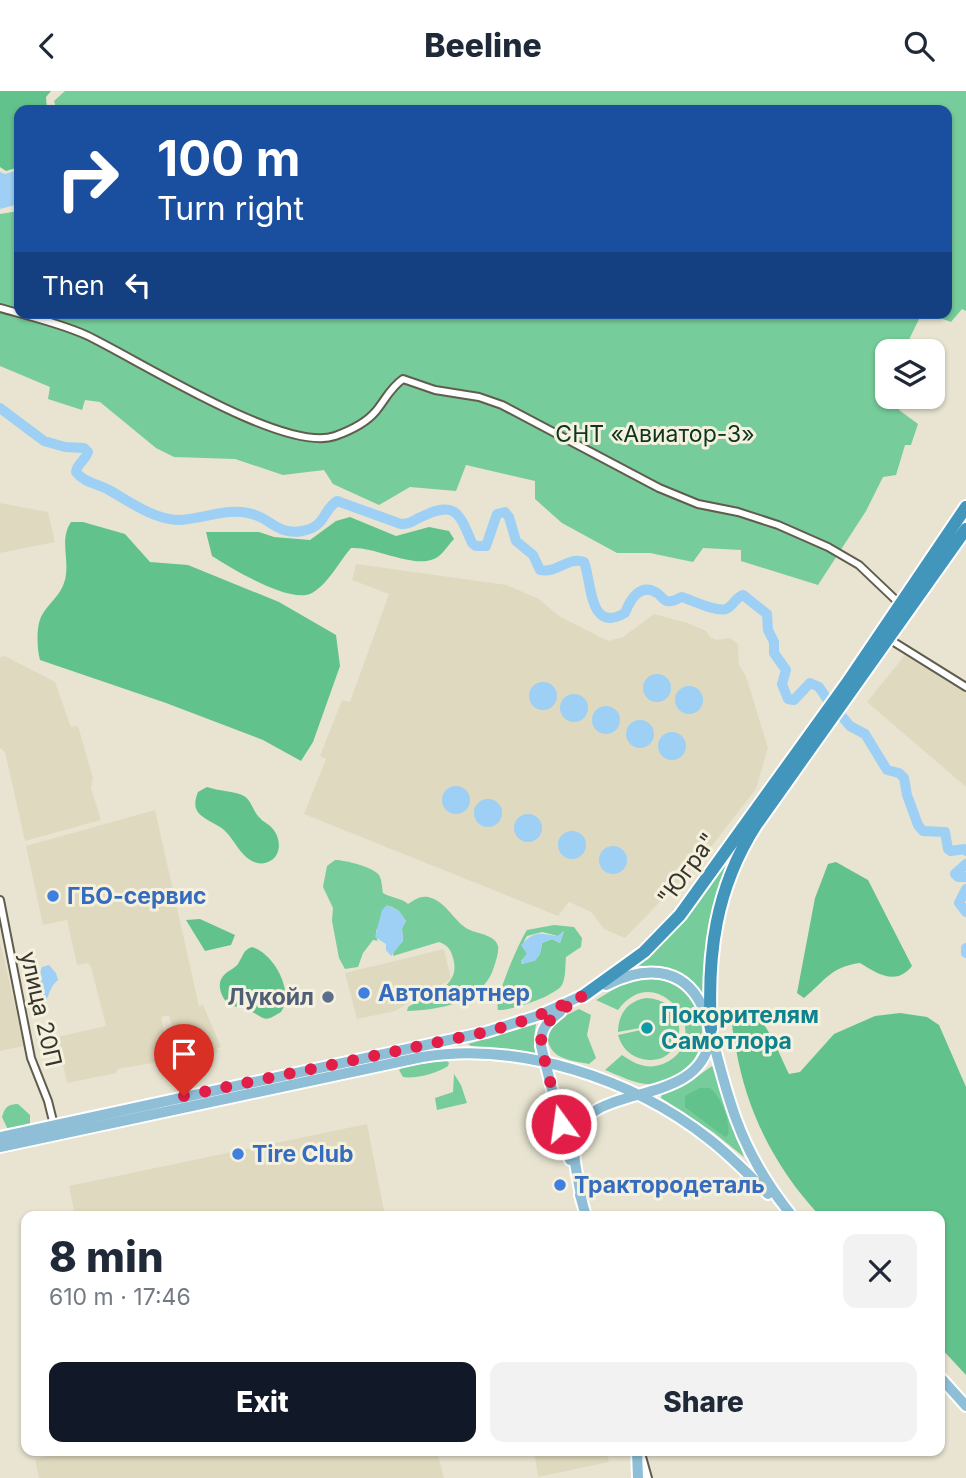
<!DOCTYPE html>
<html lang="en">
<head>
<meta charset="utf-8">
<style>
	body { margin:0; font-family:Inter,sans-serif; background:#f2f2f3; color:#1f2937; height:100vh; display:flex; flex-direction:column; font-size:26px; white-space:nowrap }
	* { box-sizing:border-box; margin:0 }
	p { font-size:23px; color:#747a83 }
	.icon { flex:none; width:38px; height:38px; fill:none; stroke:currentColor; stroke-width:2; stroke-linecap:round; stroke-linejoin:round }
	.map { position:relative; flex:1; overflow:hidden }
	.drawer { position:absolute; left:21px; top:1120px; width:924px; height:245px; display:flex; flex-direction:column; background:#fff; border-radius:14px; box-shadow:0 2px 5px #0004 }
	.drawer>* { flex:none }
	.hud { position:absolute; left:14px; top:14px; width:938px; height:214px; border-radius:14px; box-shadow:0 2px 5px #0004; background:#1a4fa0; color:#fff; overflow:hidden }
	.fabs { position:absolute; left:875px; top:248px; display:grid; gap:14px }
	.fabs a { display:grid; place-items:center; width:70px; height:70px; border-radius:14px; background:#fff; box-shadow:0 2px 5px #0004; font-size:35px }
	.pin { position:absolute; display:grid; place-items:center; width:60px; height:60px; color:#fff; margin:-72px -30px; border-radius:50% 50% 50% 0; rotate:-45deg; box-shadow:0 0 7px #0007 }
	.pin .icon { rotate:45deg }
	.me { position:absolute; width:77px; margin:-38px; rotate:346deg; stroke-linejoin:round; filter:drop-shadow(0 0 5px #0008) }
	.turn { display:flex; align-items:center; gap:24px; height:147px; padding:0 28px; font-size:32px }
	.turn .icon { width:91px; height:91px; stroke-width:2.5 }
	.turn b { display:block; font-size:49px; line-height:60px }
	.then { display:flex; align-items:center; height:66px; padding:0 28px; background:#0003; gap:14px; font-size:26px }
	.round { display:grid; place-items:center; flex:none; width:74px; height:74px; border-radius:14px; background:#f2f2f3 }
	.summary { display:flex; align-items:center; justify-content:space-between; height:119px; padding:0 28px }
	h1 { font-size:42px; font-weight:800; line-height:52px }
	.action { display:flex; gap:14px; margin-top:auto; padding:14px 28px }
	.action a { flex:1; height:80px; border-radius:14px; background:#111827; color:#fff; font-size:28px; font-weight:800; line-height:80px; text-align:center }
	.action a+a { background:#f2f2f3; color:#1f2937 }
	header { display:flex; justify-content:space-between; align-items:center; height:91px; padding:0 28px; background:#fff; font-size:32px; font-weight:800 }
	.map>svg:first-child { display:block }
	.built { fill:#dfdabf }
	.green { fill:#76cc9a; fill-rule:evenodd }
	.forest { fill:#62c28b }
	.water { fill:#9dd0f4 }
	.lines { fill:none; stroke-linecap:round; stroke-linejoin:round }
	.river { stroke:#9dd0f4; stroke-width:10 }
	.street-casing { stroke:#615d4d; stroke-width:10 }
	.primary-casing { stroke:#fff; stroke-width:14 }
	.highway-casing { stroke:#fff; stroke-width:16 }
	.street { stroke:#fff; stroke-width:6 }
	.primary { stroke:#8ebfd6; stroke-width:10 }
	.highway { stroke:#4295bb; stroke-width:12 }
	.route { stroke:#e11d48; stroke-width:12; stroke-dasharray:0 21.6 }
	.shop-dot { fill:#3f7fe0; stroke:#f5f1de; stroke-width:2.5 }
	.service-dot { fill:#5c6f8a; stroke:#f5f1de; stroke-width:2.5 }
	.culture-dot { fill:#0f9aa8; stroke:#f5f1de; stroke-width:2.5 }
	.labels { text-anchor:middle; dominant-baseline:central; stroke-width:6; stroke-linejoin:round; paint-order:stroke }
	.park-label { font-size:23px; fill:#0d3621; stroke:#f5f1de }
	.street-label { font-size:23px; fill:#36352d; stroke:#f5f1de }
	.shop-label { font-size:23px; font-weight:bold; fill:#366cbe; stroke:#f5f1de; text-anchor:start }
	.service-label { font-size:23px; font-weight:bold; fill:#4e5e75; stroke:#f5f1de; text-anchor:end }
	.culture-label { font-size:23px; font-weight:bold; fill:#0d838f; stroke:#f5f1de; text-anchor:start }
</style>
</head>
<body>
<header><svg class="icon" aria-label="back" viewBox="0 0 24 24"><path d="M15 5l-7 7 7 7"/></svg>Beeline<svg class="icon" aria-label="search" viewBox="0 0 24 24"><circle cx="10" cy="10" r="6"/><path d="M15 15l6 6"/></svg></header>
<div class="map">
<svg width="966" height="1387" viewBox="0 0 966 1387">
	<rect width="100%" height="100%" fill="#e8e4d1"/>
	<path class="built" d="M0,412L48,421L55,451L0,462Z
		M356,473L507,494L539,508L559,525L608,550L623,546L654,523L688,532L706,540L710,546L717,549L730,547L738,553L739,574L746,585L768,657L756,698L704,765L625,847L604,838L591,821L569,811L558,825L304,723L326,668L320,665L342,609L350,611L389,503L352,489Z
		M905,564L966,600V696L867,611Z
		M5,565L55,591L71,636L78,635L93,687L91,697L101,729L25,750L5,661L0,657V566Z
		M155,719L199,915L203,914L221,956L217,957L218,961L181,970L169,924L161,926L170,970L161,974L153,972L117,978V982L67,992L57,946L106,935L91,876L88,872L77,874L67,829L43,834L26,755Z
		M0,850L24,955L0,960Z
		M444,858L451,888L395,920L357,928L345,882Z
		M367,1033L385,1125H75L69,1095Z
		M59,1360H437L444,1387H39L35,1368L59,1363Z
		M534,1360H606L609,1371L538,1386Z"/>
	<path class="green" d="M65,0H966V220L962,218L951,231L926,222H947V19H57L54,10Z
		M19,120V222H922L903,261H887V306H906L899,319L918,333L911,354H905L896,384L883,386L866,420L818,494L741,470V459L703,457L693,471L650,462H617L562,432L535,408V390L466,374L456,400L410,396L379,414L333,393L324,379L283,384L235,368L174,366L156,357L100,311L85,309L82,319L48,308L50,296L0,275V123Z
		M751,731L723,787L706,911C691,877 665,879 635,874C685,837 716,781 751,731Z
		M335,769C345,769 373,776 379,784C382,789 382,797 383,802C391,807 402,807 408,813C415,809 419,805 428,806C447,810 455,833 470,839C479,843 495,844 498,855C499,861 496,870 494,876C483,912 439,919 407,920L408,916C429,904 462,896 453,867C451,859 448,854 439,851L393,865L394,859L403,850L402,837L406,830L399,820L390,815L376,840L377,849L379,850L373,849L363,862L358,876L345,878L339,867L332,830L333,817L323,796L327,775Z
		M554,834L574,836L582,847L581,856L566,866C565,874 566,887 562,894C555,905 511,920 498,919C494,908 519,851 527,839ZM564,840L560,852L552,848L542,852L540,863L535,869L522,873L521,870L527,863L524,850L527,845L542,841L558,845Z
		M647,886C731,896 709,1000 646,993C633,992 618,984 605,979L622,964C635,973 647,979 663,973C719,950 658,864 618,919L596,909L629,889Z
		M646,907C697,909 685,982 639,967C628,964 621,954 618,944L641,939L645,944L650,943L654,937L651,931H645L640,937L618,941C618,923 628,910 646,907Z
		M579,918L591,924L587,944L596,967L589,973C580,971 569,970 561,966C556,964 551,959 549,953C542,933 565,925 579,918Z
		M536,933L534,947L535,962L471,955L468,953Z
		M446,969L449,972L448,975C438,982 416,988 403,986L399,979L402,976Z
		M712,975L714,977L722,1004L744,1066L713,1041L661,1007L662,1003L685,994Z
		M454,983L461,994L467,1012L437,1019L435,1007L453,1001Z
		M18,1013L30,1024V1033L8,1039L2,1026C5,1016 8,1013 18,1013Z"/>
	<path class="forest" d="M0,0H51L46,6L47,19H19V76L6,80L0,76Z
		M350,426L396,445L429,436L449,440L454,448C449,453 445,460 439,465C419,481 376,455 351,457C339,471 328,493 312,502C291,514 231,477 212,465L206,441H259L274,446L310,449L336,430Z
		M71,431H83L125,443L150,471L188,474L279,511L336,544L340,575L313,651L301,670L263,649L166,612L40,569C37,558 36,537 41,526C48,512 61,505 65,489C70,468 59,449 71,431Z
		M207,696C218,700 235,700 244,705C252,710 253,721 260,727C263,731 269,733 272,737C281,746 282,764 270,770C265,773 259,773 254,771C238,764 234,745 220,736C204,726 189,723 198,701Z
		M836,771L868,789L912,875C896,895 878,883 860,872C830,876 825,890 804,907L797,902L815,807L828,773Z
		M200,828L235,844L231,854L205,860L186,829Z
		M252,856C274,862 295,901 281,921C265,931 266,929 251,920C244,916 236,916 229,914C221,906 215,892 225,883C229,879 234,878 238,873C243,865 243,859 252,856Z
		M746,917C767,926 779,964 789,983L800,981L834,943L875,925L900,922L927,926L939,934L966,996V1284L940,1256V1125H820C776,1078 747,1022 736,958C734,946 730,934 734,921Z
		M700,997H710C721,1006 731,1031 728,1044L725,1046L685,1016V1005Z"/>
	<path class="water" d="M19,79V113L0,118V81L5,83Z
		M643 597a14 14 0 1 1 28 0a14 14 0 1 1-28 0Z
		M529 605a14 14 0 1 1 28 0a14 14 0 1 1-28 0Z
		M675 609a14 14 0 1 1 28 0a14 14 0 1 1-28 0Z
		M560 617a14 14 0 1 1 28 0a14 14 0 1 1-28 0Z
		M592 629a14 14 0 1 1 28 0a14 14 0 1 1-28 0Z
		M626 643a14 14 0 1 1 28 0a14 14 0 1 1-28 0Z
		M658 655a14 14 0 1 1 28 0a14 14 0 1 1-28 0Z
		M442 709a14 14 0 1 1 28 0a14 14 0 1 1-28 0Z
		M474 722a14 14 0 1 1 28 0a14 14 0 1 1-28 0Z
		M514 737a14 14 0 1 1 28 0a14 14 0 1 1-28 0Z
		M558 754a14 14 0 1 1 28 0a14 14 0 1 1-28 0Z
		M599 769a14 14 0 1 1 28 0a14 14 0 1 1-28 0Z
		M387,814L399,820L406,830L402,837L403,850L391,865L386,859V853L375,846L382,819Z
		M564,840L560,852L552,848L542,852L540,863L535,870L521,873V870L527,863L521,854C536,838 540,843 558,845Z
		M49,874L56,882L58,889C45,899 50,919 32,923C26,909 38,890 42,876Z"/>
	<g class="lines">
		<path class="river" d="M0,317L44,350L65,356L84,357L88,361C85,370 77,372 76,381C83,391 98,393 109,399C130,411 153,428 178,429C201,429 223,417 248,422C269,425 277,445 302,440C326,436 322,420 337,410L401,433C410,434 413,429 421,426C456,409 459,422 472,452L476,455H486L497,423L505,421L509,426L516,450L533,464L540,479C557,483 568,465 584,471C592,490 588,543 625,522C630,509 640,491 657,502C662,505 664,512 671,510C675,510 678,507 682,506C691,509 716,521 726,518C733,515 735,507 743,504L767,523L768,539L774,551V562L786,579L782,593L788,608L794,609L810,592L819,596L827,608L850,635L865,643L887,679L899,682L904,687L907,704L918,734L923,740L945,741L948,758L951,760L964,758L966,760
			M966,773L955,783L958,786H966
			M966,798L959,812L966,821
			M966,857V862"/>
		<defs>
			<path id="street" d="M0,217C29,225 59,232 86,244C137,268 285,363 335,345C349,340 367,331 376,320C386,308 390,297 403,288L435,299L479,306L502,314L659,397L698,413L738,421L778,434L828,456L859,474L900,513
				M889,548L966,596
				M0,809L31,967L48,1010L54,1034
				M641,1362L648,1387"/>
			<path id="primary" d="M606,894C641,876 682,873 702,915C709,930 712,945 716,961C722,984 728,1006 736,1028C749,1064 768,1095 792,1125
				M560,921C547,931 540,938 541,955L570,1069
				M0,1046L486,941L537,925L588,902
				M0,1056L422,966C519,950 633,988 709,1048C731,1065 749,1084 768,1103
				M580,1104L586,1125
				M582,1111C580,1094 571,1064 575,1047C589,988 698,1020 710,948
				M940,1286L966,1315
				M637,1360L638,1387"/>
			<path id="highway" d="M583,905L644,861L680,824L847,592L966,416
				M711,938C707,864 715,798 756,734L966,438"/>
		</defs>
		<use href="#street" class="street-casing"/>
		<use href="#primary" class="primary-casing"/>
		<use href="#highway" class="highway-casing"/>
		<use href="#street" class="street"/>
		<use href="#primary" class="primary"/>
		<use href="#highway" class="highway"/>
	</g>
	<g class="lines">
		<path class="route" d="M184,1005L486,941L530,928L583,905C564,918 540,928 541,955L561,1033"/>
	</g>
	<g class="shop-dot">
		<circle cx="53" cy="805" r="7"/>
		<circle cx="364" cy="902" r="7"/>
		<circle cx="238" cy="1063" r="7"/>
		<circle cx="560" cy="1094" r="7"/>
	</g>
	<circle class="service-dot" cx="328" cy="906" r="7"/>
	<circle class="culture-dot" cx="647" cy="937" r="7"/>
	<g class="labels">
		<g class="park-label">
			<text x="655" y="343">СНТ «Авиатор-3»</text>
		</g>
		<g class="street-label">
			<text transform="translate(687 778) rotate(-54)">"Югра"</text>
			<text transform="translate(41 918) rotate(77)">улица 20П</text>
		</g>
		<g class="shop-label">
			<text x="67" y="805">ГБО-сервис</text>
			<text x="378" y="902">Автопартнер</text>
			<text x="252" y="1063">Tire Club</text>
			<text x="574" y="1094">Трактородеталь</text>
		</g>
		<g class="service-label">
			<text x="314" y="906">Лукойл</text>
		</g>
		<g class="culture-label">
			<text x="661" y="924">Покорителям<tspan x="661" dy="26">Самотлора</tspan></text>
		</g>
	</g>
</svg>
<div class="fabs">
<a><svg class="icon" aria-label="layers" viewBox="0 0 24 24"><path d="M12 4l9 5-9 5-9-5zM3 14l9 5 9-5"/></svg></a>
</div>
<div class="pin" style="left:184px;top:1005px;background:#d93025"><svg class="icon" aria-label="arrive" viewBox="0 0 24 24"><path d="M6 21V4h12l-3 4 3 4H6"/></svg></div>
<svg class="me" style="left:561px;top:1033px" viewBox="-20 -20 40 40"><circle r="17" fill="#e11d48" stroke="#fff" stroke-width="3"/><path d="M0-11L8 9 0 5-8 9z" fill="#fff"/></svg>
<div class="hud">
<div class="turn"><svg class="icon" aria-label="right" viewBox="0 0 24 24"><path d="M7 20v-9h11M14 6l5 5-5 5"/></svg><div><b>100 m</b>Turn right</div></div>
<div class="then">Then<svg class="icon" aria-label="left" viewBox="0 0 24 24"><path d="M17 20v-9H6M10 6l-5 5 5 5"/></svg></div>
</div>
<section class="drawer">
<div class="summary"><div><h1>8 min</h1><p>610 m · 17:46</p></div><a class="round"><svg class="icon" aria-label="close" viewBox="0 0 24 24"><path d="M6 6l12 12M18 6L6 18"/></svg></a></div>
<div class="action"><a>Exit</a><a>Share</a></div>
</section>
</div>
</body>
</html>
